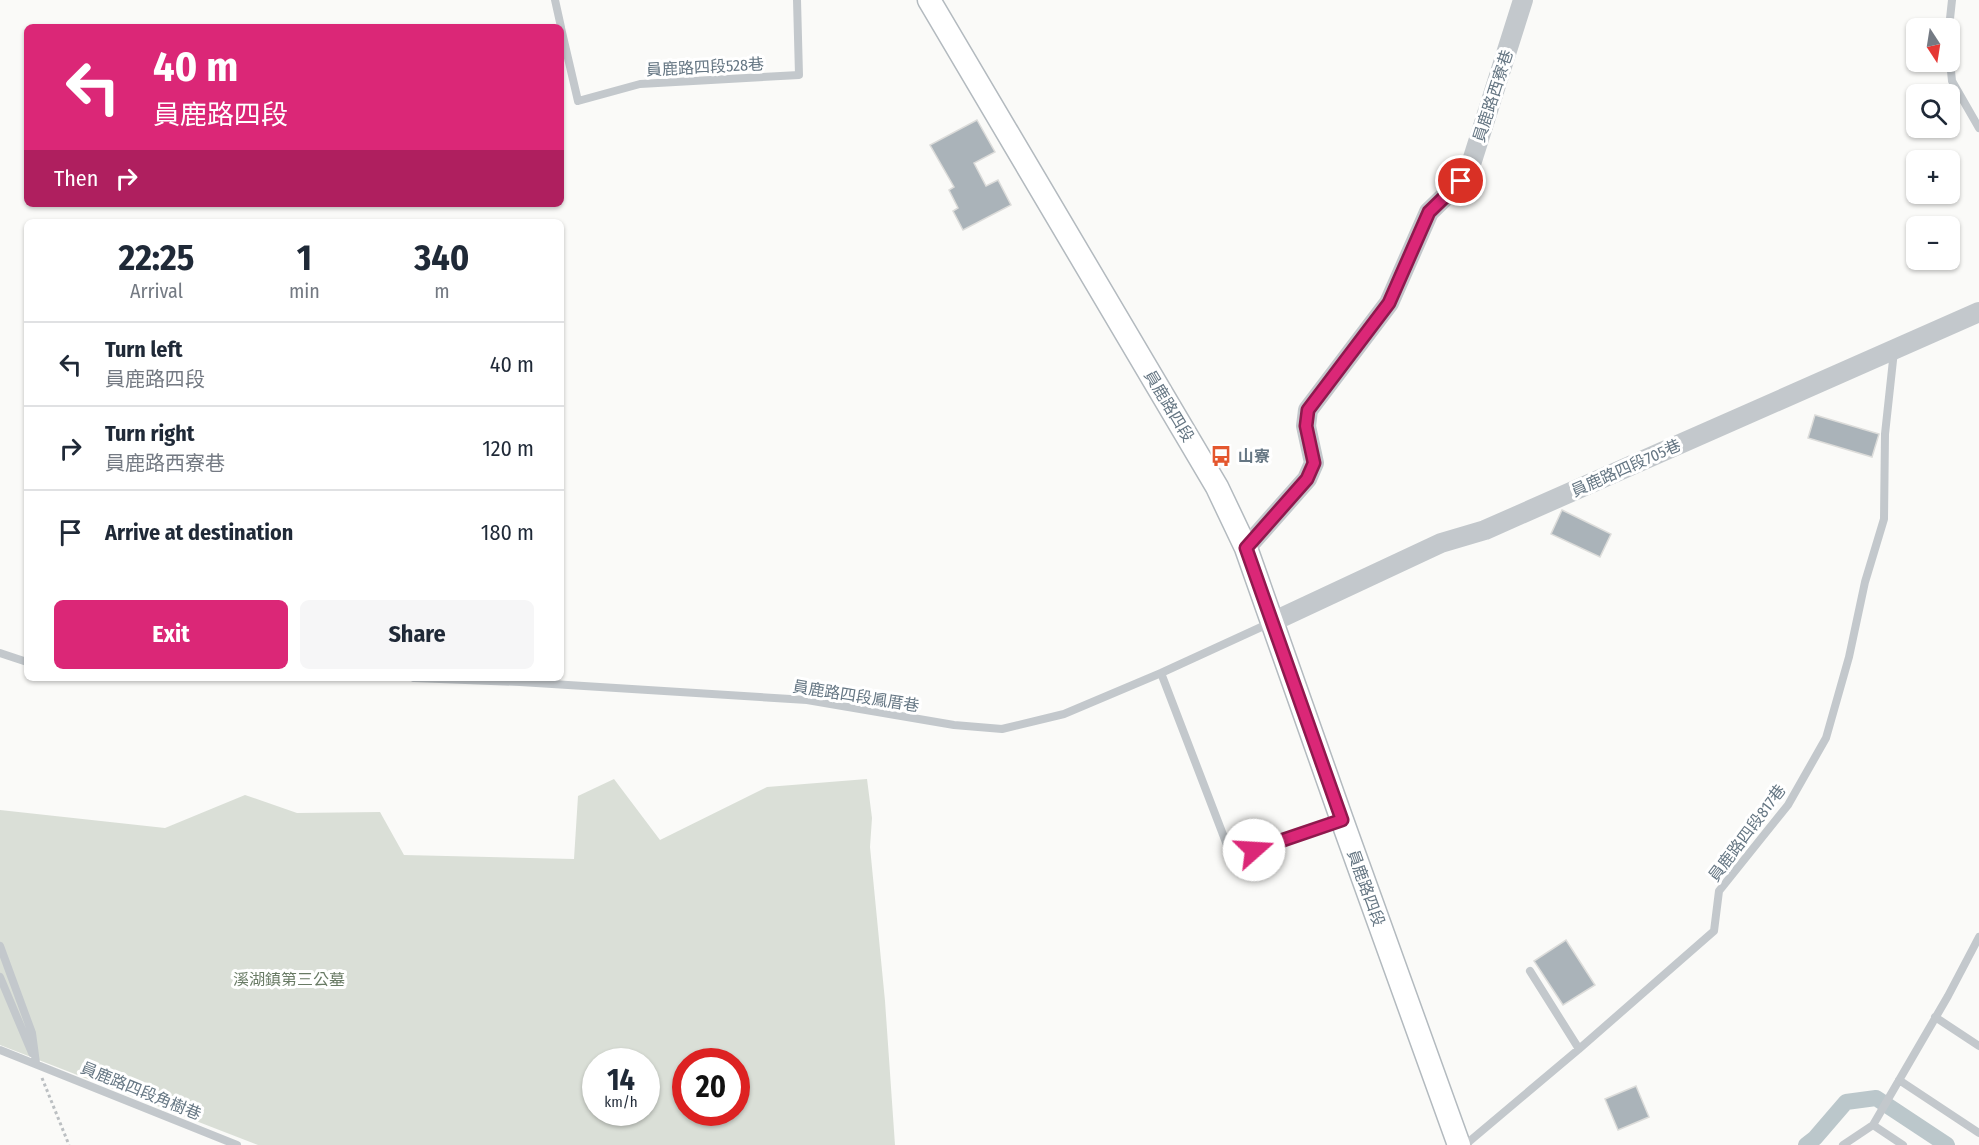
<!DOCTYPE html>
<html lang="en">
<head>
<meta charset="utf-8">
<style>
	body { margin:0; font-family:"Fira Sans Condensed","Noto Sans TC",sans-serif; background:#f6f6f7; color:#1f2937; height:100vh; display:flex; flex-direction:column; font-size:22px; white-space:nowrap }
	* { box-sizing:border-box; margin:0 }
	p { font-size:20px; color:#747a83 }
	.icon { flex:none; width:33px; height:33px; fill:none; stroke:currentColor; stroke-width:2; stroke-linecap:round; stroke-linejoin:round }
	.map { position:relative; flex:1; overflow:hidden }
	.side { position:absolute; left:24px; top:219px; width:540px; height:462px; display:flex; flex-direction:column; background:#fff; border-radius:9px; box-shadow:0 2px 4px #0004 }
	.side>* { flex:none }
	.banner { position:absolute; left:24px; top:24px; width:540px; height:183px; border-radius:9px; box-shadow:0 2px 4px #0004; background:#db2777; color:#fff; overflow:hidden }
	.needle { width:39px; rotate:168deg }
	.controls { position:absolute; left:1906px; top:18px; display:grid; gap:12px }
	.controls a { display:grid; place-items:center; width:54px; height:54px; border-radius:9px; background:#fff; box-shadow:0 2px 4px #0004; font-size:30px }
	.speed { position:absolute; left:582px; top:1048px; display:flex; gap:12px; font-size:30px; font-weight:700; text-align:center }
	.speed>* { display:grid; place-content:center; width:78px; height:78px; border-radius:50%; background:#fff; box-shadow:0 2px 4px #0004; line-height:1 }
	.speed small { font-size:15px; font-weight:400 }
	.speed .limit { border:9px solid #d22; background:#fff; color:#111 }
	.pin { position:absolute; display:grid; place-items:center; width:51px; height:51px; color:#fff; margin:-26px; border:3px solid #fff; border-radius:50%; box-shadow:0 2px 6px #0007 }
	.me { position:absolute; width:66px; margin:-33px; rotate:71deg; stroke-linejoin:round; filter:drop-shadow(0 0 4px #0008) }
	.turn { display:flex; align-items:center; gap:21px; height:126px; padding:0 30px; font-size:27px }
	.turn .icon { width:78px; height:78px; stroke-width:2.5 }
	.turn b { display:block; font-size:42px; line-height:51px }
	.then { display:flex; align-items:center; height:57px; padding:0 30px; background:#0003; gap:12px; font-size:22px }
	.eta { display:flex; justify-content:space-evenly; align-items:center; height:102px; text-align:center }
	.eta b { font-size:36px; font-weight:700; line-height:42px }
	.cta { display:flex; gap:12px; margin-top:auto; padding:12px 30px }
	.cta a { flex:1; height:69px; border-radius:9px; background:#db2777; color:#fff; font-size:24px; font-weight:700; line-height:69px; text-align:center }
	.cta a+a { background:#f6f6f7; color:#1f2937 }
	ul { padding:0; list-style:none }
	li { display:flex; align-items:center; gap:18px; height:84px; padding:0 30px; border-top:2px solid #e0e1e3 }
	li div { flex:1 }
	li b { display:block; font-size:22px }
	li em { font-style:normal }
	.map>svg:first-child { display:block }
	.green { fill:#dadfd7; fill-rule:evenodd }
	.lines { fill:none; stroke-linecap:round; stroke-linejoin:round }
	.canal { stroke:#bbc7cb; stroke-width:16 }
	.building { fill:#aab3b9; stroke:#dcdcda; stroke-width:1.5 }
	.secondary-casing { stroke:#b3babf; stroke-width:25 }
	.path { stroke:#bbbfc2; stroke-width:3; stroke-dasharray:3 3; stroke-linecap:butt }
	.service { stroke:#c3c8cc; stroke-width:8 }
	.tertiary { stroke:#c3c8cc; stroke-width:20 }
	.secondary { stroke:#fff; stroke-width:22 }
	.route-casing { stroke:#8e194d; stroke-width:15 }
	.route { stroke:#db2777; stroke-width:10 }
	.labels { text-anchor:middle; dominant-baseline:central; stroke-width:6; stroke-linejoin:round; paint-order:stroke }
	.street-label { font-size:16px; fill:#657683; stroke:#fff }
	.poi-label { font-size:16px; font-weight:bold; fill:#657683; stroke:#fff; text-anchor:start }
	.park-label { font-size:16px; fill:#687a64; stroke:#fff }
</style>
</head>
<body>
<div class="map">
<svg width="1979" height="1145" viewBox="0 0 1979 1145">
	<rect width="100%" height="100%" fill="#fafaf8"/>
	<path class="green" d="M614,779L660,840L767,787L867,779L872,818L870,847L885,1001L895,1145H258L0,1045V810L165,828L245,795L297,813L380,812L404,855L574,859L578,796ZM596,1062H646V1113H596ZM686,1062H736V1113H686Z"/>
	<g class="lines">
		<path class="canal" d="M1806,1145L1815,1138L1846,1102L1876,1098L1947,1145"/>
	</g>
	<path class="building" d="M977,120L995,152L974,163L986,186L998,180L1011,205L963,230L953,211L958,208L949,190L954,187L930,145Z
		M1815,415L1879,434L1872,457L1808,438Z
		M1562,510L1611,534L1600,557L1551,534Z
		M1566,940L1595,985L1563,1005L1534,961Z
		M1636,1086L1649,1117L1618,1130L1605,1099Z"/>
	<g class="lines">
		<defs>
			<path id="secondary" d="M929,0L1217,487L1246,548L1342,820L1459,1145"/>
		</defs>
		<use href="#secondary" class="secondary-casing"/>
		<path class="path" d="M42,1078L69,1145"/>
		<path class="service" d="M555,0L561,27
			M561,28L578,101L640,84L799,75L797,0
			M1949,28L1952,0
			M1950,61L1952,81L1979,128
			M0,653L27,662
			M1161,673L1232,858L1340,821
			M414,678L520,682L807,700L954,725L1002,729L1064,714L1161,673L1270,623
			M0,946L32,1033L36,1063
			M1530,971L1579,1049L1714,931L1719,891L1788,805L1826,738L1849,657L1865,582L1884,519L1885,434L1894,351
			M0,977L32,1053
			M1935,1017L1979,1046
			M0,1050L237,1145
			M1899,1080L1979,1133
			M1873,1125L1903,1145
			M1465,1145L1579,1049
			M1843,1145L1873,1125L1948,996L1979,937"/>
		<path class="tertiary" d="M1246,548L1307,479L1314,463L1306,426L1308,410L1389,303L1429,212L1461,181L1472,161L1523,0
			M1272,622L1441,543L1485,530L1979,312"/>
		<use href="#secondary" class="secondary"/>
	</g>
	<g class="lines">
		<defs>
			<path id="route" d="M1254,850L1342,820L1246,548L1307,479L1314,463L1306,426L1308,410L1389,303L1429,212L1461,181"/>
		</defs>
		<use href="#route" class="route-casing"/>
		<use href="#route" class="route"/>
	</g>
	<defs>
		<symbol id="bus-bare" viewBox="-9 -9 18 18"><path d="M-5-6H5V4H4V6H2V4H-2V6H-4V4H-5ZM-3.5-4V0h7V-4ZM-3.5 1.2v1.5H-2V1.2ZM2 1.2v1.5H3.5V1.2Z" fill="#e4572e" stroke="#fff" stroke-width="2.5" paint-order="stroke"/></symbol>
	</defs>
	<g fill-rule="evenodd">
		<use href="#bus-bare" x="1206" y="441" width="30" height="30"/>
	</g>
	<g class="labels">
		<g class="street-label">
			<text transform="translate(705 67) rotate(-3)">員鹿路四段528巷</text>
			<text transform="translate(1493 96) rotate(-72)">員鹿路西寮巷</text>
			<text transform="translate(1169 406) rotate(59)">員鹿路四段</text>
			<text transform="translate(1626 468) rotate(-24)">員鹿路四段705巷</text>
			<text transform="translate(856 696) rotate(9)">員鹿路四段鳳厝巷</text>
			<text transform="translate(1747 833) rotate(-53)">員鹿路四段817巷</text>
			<text transform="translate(1366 888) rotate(70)">員鹿路四段</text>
			<text transform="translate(141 1091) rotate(22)">員鹿路四段角樹巷</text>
		</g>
		<g class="poi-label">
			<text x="1238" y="456">山寮</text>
		</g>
		<g class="park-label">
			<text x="289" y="979">溪湖鎮第三公墓</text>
		</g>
	</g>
</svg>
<div class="controls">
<a><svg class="needle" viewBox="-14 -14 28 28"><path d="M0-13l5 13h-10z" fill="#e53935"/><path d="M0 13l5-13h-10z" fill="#747a83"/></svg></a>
<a><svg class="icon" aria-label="search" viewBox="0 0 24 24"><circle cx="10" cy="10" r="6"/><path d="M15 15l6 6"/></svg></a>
<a>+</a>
<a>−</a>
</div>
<div class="speed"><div>14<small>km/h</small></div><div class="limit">20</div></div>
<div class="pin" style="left:1461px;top:181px;background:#d93025"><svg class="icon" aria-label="arrive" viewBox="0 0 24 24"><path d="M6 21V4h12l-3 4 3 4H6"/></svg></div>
<svg class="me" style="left:1254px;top:850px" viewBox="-20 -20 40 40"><circle r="19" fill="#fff"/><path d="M0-13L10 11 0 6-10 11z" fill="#db2777"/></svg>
<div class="banner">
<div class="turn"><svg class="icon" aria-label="left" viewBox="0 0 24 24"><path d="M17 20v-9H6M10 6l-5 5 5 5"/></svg><div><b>40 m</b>員鹿路四段</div></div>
<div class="then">Then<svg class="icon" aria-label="right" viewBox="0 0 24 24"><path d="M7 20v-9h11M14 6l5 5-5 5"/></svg></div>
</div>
<section class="side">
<div class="eta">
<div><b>22:25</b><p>Arrival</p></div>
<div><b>1</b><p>min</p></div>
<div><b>340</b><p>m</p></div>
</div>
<ul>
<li><svg class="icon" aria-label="left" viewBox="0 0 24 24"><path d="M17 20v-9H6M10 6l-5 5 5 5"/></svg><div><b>Turn left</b><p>員鹿路四段</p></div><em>40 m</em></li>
<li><svg class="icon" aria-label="right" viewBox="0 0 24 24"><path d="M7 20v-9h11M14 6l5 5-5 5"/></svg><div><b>Turn right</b><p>員鹿路西寮巷</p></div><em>120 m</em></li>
<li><svg class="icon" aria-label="arrive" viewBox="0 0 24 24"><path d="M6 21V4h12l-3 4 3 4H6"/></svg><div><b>Arrive at destination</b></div><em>180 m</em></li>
</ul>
<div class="cta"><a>Exit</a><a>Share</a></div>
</section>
</div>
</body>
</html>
